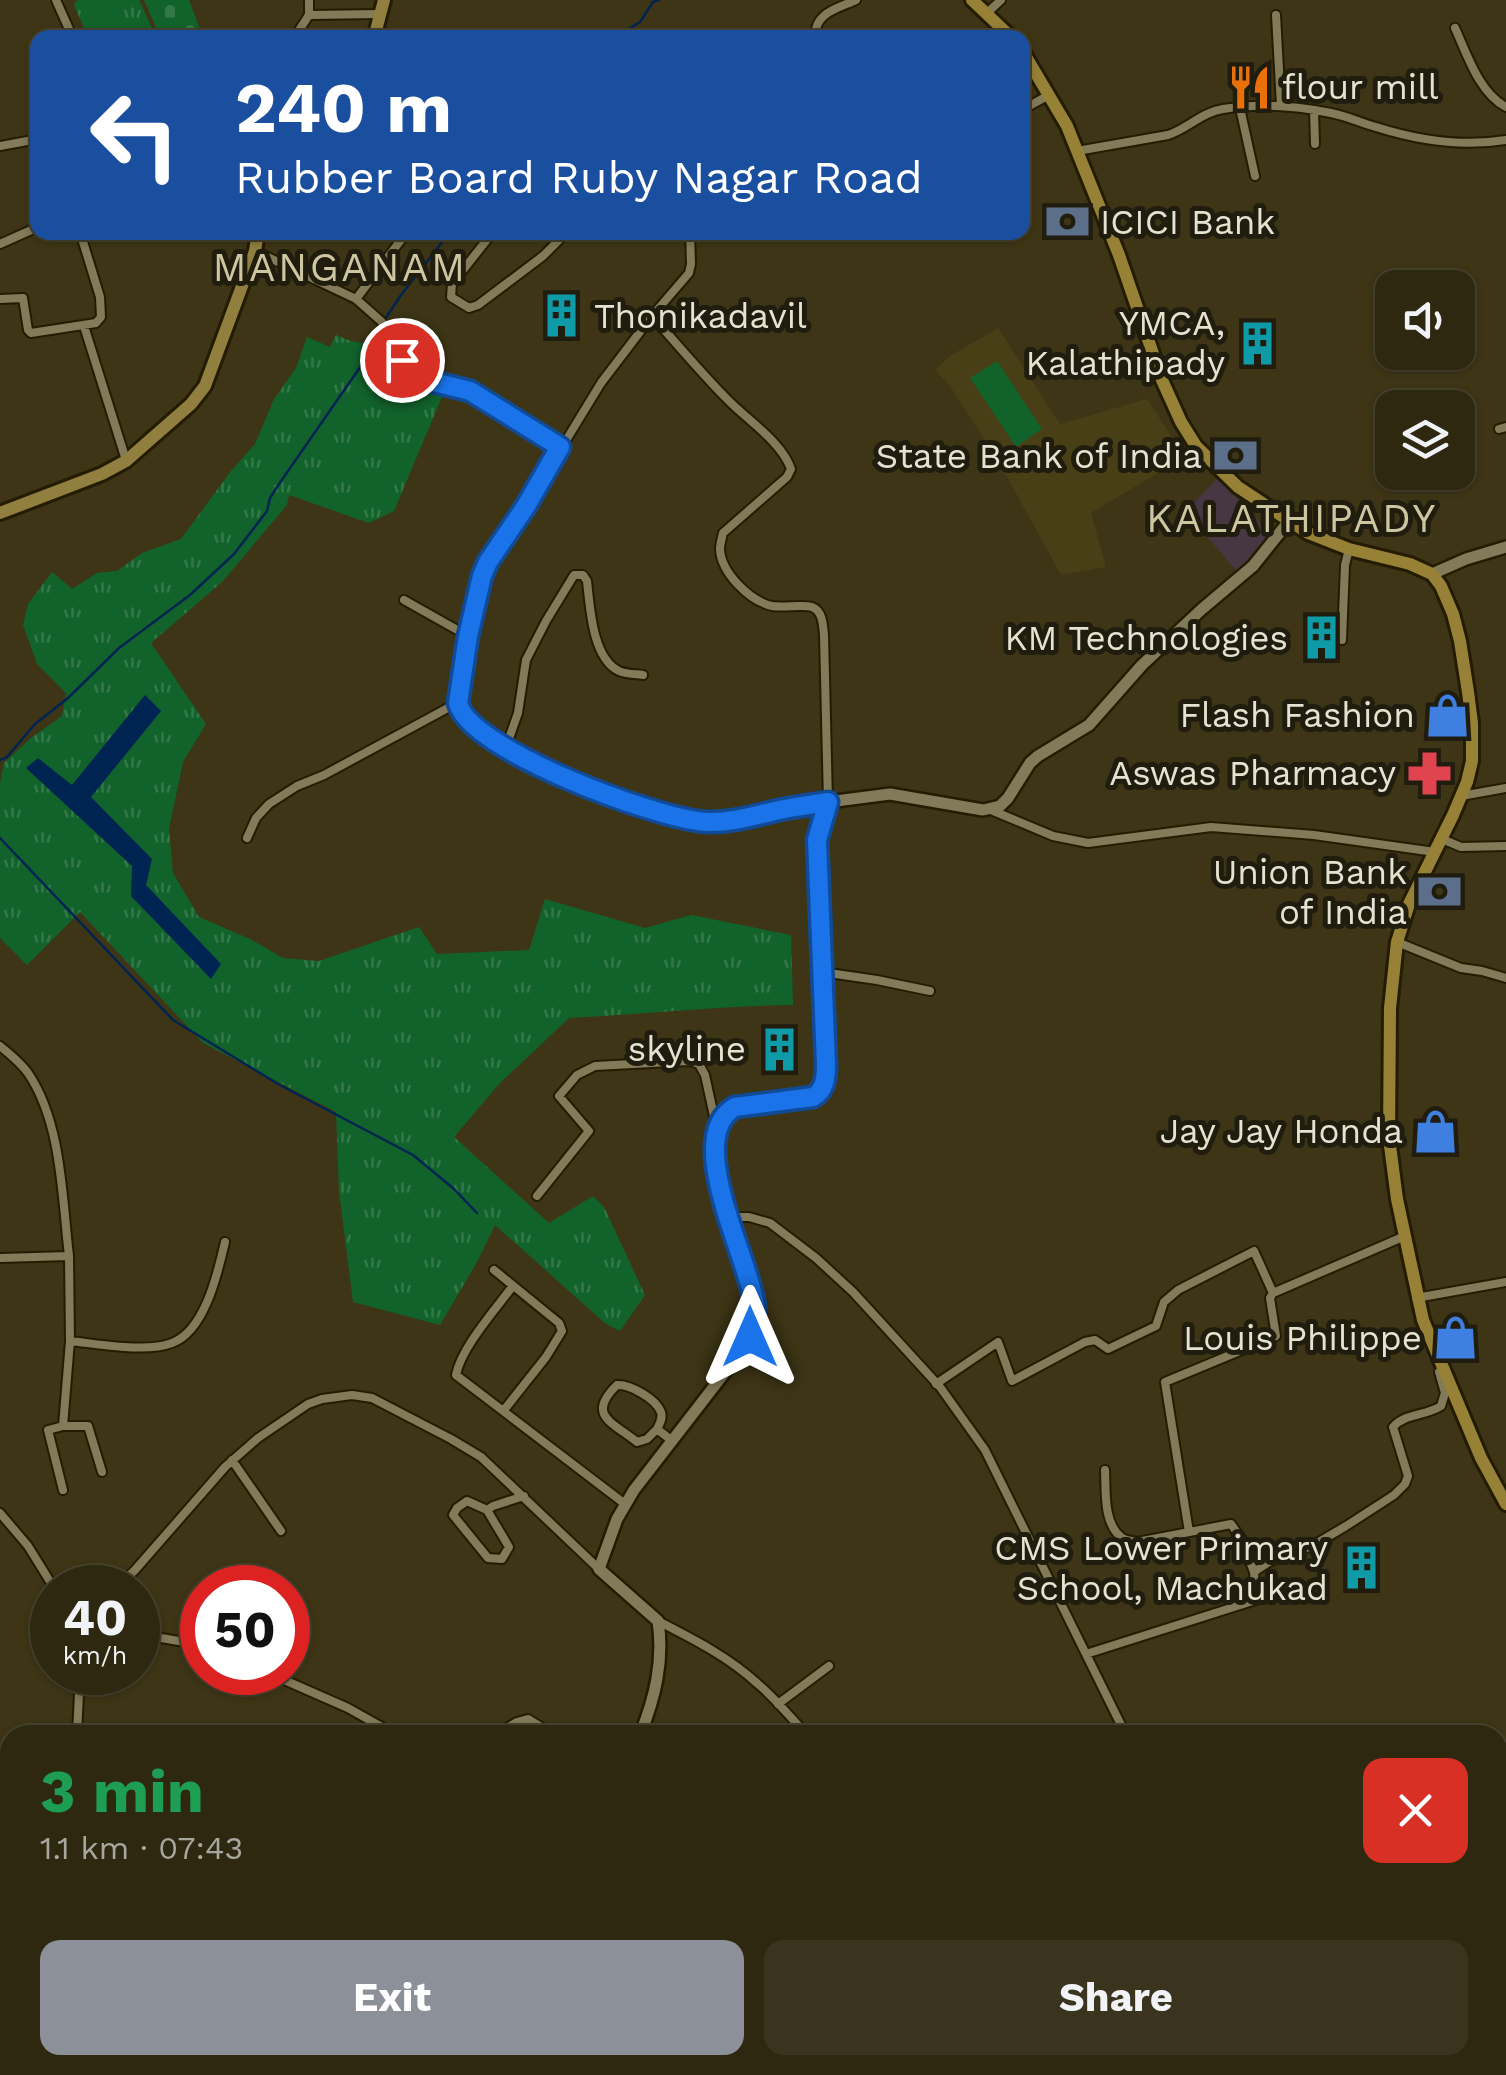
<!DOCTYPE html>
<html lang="en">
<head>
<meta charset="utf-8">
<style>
	body { margin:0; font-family:"Work Sans",sans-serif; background:#3a341e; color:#f1f3f6; height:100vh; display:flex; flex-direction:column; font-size:38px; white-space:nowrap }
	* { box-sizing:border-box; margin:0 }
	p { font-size:32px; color:#a7a69f }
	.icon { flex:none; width:55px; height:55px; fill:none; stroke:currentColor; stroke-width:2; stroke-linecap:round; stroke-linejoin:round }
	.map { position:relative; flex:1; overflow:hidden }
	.sheet { position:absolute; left:0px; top:1725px; width:1508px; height:350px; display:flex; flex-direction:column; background:#2e2810; border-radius:30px 30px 0 0; box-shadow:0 2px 8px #0004,0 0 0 2px #494430 }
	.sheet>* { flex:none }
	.banner { position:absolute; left:30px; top:30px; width:1000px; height:210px; border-radius:20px; box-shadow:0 2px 8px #0004,0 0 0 2px #494430; background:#1a4fa0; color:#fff; overflow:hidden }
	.buttons { position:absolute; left:1375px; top:270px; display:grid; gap:20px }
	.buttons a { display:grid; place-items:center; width:100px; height:100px; border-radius:20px; background:#2e2810; box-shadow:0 2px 8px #0004,0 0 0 2px #494430; font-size:50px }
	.speed { position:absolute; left:30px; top:1565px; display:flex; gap:20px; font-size:50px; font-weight:700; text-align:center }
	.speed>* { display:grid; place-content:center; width:130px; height:130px; border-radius:50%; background:#2e2810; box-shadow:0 2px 8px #0004,0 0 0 2px #494430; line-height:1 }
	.speed small { font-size:25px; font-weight:400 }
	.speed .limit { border:15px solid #d22; background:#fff; color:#111 }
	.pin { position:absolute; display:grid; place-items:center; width:85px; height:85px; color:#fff; margin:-42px; border:5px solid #fff; border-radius:50%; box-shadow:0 2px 10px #0007 }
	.me { position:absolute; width:110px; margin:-55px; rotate:0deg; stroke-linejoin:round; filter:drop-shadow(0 0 8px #0008) }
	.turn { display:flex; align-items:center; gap:35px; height:210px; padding:0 40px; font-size:45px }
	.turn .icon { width:130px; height:130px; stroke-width:2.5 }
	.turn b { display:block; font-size:70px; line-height:85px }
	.round { display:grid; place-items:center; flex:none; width:105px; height:105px; border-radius:20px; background:#3a341e }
	.headline { display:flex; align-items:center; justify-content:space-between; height:170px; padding:0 40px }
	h1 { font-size:60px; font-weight:700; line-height:75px; color:#1e9e55 }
	.button { display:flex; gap:20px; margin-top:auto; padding:20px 40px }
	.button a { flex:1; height:115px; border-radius:20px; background:#8c9099; color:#fff; font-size:40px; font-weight:700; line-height:115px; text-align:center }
	.button a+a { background:#3a341e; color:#f1f3f6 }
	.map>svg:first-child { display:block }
	.built { fill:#493f16 }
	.medical { fill:#473742 }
	.grass { fill:url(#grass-tufts) }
	.cemetery { fill:url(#cemetery-stones) }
	.pitch { fill:#12622c }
	.water { fill:#002452 }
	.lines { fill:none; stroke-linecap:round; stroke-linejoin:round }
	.stream { stroke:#002452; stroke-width:2.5 }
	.minor-casing { stroke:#241c00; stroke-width:12 }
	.secondary-casing { stroke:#241c00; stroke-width:16 }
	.primary-casing { stroke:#241c00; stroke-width:18 }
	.trunk-casing { stroke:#241c00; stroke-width:18 }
	.minor { stroke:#827a58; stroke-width:8 }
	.secondary { stroke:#827a58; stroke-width:11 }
	.primary { stroke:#917f3f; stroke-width:12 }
	.trunk { stroke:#968137; stroke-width:12 }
	.route-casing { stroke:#114b97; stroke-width:25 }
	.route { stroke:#1a73e8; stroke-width:18 }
	.labels { text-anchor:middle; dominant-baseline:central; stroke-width:10; stroke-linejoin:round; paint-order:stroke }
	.poi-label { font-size:35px; fill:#e7e2d0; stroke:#201d0f; text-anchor:end }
	.quarter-label { font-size:40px; letter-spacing:2.5px; fill:#cec5a1; stroke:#201d0f }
</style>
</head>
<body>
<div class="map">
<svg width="1506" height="2075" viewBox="0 0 1506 2075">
	<defs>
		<pattern id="grass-tufts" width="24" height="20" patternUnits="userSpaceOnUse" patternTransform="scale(2.5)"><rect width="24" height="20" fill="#12622c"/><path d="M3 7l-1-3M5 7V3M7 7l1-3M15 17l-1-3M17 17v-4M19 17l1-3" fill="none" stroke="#34784a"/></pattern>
		<pattern id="cemetery-stones" width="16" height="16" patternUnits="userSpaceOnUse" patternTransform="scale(2.5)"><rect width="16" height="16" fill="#12622c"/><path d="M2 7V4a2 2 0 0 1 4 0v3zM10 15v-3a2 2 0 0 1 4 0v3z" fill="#34784a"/></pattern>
	</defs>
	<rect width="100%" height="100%" fill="#3d3515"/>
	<path class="built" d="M998,328L1060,424L1147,399L1183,454L1178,461L1091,513L1106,567L1061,575L1000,464L950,386L935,370L950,356Z"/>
	<path class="medical" d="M1218,478L1278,542L1240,575L1185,511Z"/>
	<path class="grass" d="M77,0H139L156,37H88L74,5Z
		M336,335L351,341L385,346L412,374L444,392L394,511L369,523L289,495L287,505L222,582L151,643L206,724L183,762L169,829L173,873L199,917L250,939L283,958L319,961L419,927L437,954L529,950L545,899L645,928L691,915L791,935L793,1005C718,1006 644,1014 569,1018L499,1084L454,1137L549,1223L593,1196L604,1207L645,1295L620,1331L606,1324L495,1225L477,1262L440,1325L353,1302L339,1191L336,1112L203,1043L80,912L27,965L0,938V783L4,763L31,738L62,716L66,693L37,664L23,625L28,604L52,572L72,589L97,573L117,571L142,553L181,539L231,471L255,444L274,399L296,368L307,337L330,347Z"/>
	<path class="cemetery" d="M144,0H189L203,37H160Z"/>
	<path class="pitch" d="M997,361L1042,429L1016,447L970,378Z"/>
	<path class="water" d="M145,695L161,711L91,797L152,859L146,885L221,964L211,979L131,896L132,866L26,768L38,758L72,785Z"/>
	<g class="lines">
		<path class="stream" d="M614,38L640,22L653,2L659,0
			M385,319L401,295L450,232
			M0,760L7,757L35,724L68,698L119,648L190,595L234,554L267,511L270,498L279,484L363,363L380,326
			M0,838L173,1020L278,1084L413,1155L454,1189L477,1213"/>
		<defs>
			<path id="minor" d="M56,0L73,38
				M987,13L1001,0
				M309,15V0
				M1276,15L1281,106
				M1455,28C1467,54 1479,93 1506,107
				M294,38L309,15L379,14
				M815,38C814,13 836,9 856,0
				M1240,108L1255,176
				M1022,110L1049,95
				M1314,110L1315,144
				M0,146L38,139
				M1077,151L1168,135C1187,129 1202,112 1223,109C1258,103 1297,106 1331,113C1347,116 1361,123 1376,127C1417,140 1463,147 1506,140
				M493,232L452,284L451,297L469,308L478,305L543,256L567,232
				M0,244L38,227
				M255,251L356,299L382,322L402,360L421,375L444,386L470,391L560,447
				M0,299L23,298L28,330L31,333L96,323L101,317L100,297L80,232
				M356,299L407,232
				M652,316C677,344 701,373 727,399C747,420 781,441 791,469L787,477L723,533C722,538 720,544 720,549C721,573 750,601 772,606C783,608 804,604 812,607C823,611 823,626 824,635L828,802C810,805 792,807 775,811C752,816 730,823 707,822C659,821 470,750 457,703L478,589L488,562L526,506L601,383L652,316L689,273L691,264L690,232
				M84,326L126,460
				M1499,429L1506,427
				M404,600L468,636
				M1342,640L1345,565L1349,549
				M506,747L518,713L526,660L546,621L574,575H583L587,581C590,606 592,658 619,671C625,674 635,674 643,675
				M1461,796L1506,788
				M991,810L1053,836L1088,843L1211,827L1314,835L1435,852
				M247,838L256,818L269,804L297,786L324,775L457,703
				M1442,839L1461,847L1506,846
				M1397,942L1461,968L1482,971L1506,978
				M822,972L877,980L930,991
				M0,1046C10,1054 21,1063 28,1073C62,1123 62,1198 69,1256
				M537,1196L589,1131L559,1096L577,1075L595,1066L689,1061L699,1064L705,1075L717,1130
				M729,1217H749L770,1223L816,1258L853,1292L940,1387L985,1450L1126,1735
				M0,1258L69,1256L70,1341C99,1344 146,1353 172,1343C205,1331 218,1272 225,1242
				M494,1270L559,1323L562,1331L546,1357L504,1410
				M512,1287C495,1310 461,1348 456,1375L625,1504
				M1416,1298L1506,1282
				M70,1341L63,1426H88L102,1472
				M936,1384L998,1342L1012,1381L1085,1342L1095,1340L1108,1349L1156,1326L1164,1302L1178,1290L1254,1251L1273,1293
				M63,1426L48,1430L63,1490
				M657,1429C660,1423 663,1418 661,1412C656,1399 630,1384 617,1385C586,1415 612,1422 637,1442L647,1439L657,1429L671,1440
				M232,1460L281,1531
				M1105,1470C1106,1490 1103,1523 1121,1537C1124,1540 1132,1541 1137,1542L1231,1524L1242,1540L1254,1572
				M467,1501L487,1510L509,1547L502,1559L488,1558L453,1515L457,1508Z
				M487,1510L493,1506L524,1496
				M0,1513L28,1546L54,1588
				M1189,1532L1165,1382L1276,1336L1270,1298L1273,1293L1405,1236
				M116,1588L135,1570L225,1467L258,1438L308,1404L322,1399L352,1395L372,1398L451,1439L481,1457L599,1569
				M658,1621C693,1639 729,1657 758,1684C776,1699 791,1718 807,1735
				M138,1634L202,1645
				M1086,1654L1256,1600L1254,1572L1269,1562L1312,1546L1346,1526L1394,1495L1405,1484L1408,1476L1393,1427C1405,1413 1426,1416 1441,1406L1445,1393L1439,1372
				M266,1672L348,1708L396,1735
				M778,1704L829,1666
				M77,1735L80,1672
				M495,1735L517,1722L528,1719L554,1735
				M1498,1798L1506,1796
				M0,1901L10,1886
				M150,2065L154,2075
				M216,2065L219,2075
				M718,2065V2075
				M1465,2065L1466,2075
				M1489,2065L1490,2075
				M174,2075L214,2065
				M254,2075L255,2065
				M275,2075V2065
				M1046,2075L1048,2065
				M1086,2075L1089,2065
				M1130,2075L1132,2065"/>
			<path id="secondary" d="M1432,574L1466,559L1506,547
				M640,1735C655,1698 664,1661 658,1621L599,1569L617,1519L634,1490L743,1349L750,1337L755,1306L721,1188L713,1142L722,1119L727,1112L735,1107L813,1097C826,1090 826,1079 826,1065L817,840L828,802L890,794L983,810L1000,806L1008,798L1030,763L1038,756L1089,725L1142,665L1202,609L1253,566L1289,521
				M582,2065V2075"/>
			<path id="primary" d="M374,38L384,0
				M0,513L102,474L126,461L191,404L205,386L255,251L258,232"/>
			<path id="trunk" d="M972,0L1012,38
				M1022,50L1067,126L1119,255L1162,380L1181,422L1196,446L1238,487L1308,533L1349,549L1410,564L1432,574L1441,586L1453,614L1460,641L1468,692L1472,723V761L1467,782L1453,815L1409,904L1397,942L1390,1008L1389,1138L1397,1199L1423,1320L1481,1458L1506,1504"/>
		</defs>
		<use href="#minor" class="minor-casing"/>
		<use href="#secondary" class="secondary-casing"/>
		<use href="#primary" class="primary-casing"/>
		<use href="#trunk" class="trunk-casing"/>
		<use href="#minor" class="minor"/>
		<use href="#secondary" class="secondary"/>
		<use href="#primary" class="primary"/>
		<use href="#trunk" class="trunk"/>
	</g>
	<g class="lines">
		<defs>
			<path id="route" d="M402,360L409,367L434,382L470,391L560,447L526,506L488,562L482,576L468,636L458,703C469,750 659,820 707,822C730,823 753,816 775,811C792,807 810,805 828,802L817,840L826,1064C826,1078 825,1090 813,1097L735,1107C682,1137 750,1261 755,1306C756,1316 752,1327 750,1337"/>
		</defs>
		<use href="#route" class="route-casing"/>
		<use href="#route" class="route"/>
	</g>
	<defs>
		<symbol id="restaurant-bare" viewBox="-9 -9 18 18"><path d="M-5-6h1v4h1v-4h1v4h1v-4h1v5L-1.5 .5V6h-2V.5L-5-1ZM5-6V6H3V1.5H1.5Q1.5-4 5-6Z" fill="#e8710a" stroke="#201d0f" stroke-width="2.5" paint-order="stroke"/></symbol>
		<symbol id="bank-bare" viewBox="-9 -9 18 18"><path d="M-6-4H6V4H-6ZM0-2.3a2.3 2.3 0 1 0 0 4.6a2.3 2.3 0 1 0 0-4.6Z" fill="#5c6f8a" stroke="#201d0f" stroke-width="2.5" paint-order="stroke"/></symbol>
		<symbol id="building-bare" viewBox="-9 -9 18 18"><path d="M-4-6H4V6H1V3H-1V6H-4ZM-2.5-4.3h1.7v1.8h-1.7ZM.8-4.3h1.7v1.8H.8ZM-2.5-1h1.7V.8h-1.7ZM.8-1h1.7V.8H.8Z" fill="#0f9aa8" stroke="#201d0f" stroke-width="2.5" paint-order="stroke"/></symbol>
		<symbol id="shop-bare" viewBox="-9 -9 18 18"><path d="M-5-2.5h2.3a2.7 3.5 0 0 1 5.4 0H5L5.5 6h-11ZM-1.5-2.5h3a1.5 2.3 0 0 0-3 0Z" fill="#3f7fe0" stroke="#201d0f" stroke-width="2.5" paint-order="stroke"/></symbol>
		<symbol id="pharmacy-bare" viewBox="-9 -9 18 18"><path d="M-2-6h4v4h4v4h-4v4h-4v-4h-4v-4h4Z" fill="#e0444e" stroke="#201d0f" stroke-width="2.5" paint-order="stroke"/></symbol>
	</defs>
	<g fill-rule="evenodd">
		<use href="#restaurant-bare" x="1218" y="56" width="63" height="63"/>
		<use href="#bank-bare" x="1036" y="190" width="63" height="63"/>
		<use href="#building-bare" x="530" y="284" width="63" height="63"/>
		<use href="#building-bare" x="1226" y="312" width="63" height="63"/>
		<use href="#bank-bare" x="1204" y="424" width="63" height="63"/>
		<use href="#building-bare" x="1290" y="606" width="63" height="63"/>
		<use href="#shop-bare" x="1416" y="684" width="63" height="63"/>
		<use href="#pharmacy-bare" x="1398" y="742" width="63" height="63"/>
		<use href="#bank-bare" x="1408" y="860" width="63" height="63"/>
		<use href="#building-bare" x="748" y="1018" width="63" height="63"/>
		<use href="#shop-bare" x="1404" y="1100" width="63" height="63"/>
		<use href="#shop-bare" x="1424" y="1306" width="63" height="63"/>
		<use href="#building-bare" x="1330" y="1536" width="63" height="63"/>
	</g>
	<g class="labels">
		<g class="poi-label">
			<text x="1282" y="87" text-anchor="start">flour mill</text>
			<text x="1100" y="222" text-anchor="start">ICICI Bank</text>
			<text x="594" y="316" text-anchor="start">Thonikadavil</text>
			<text x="1225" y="323">YMCA,<tspan x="1225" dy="40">Kalathipady</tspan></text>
			<text x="1202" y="456">State Bank of India</text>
			<text x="1288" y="638">KM Technologies</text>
			<text x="1415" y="715">Flash Fashion</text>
			<text x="1396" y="773">Aswas Pharmacy</text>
			<text x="1407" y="872">Union Bank<tspan x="1407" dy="40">of India</tspan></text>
			<text x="746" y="1049">skyline</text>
			<text x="1403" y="1131">Jay Jay Honda</text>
			<text x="1422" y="1338">Louis Philippe</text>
			<text x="1328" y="1548">CMS Lower Primary<tspan x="1328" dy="40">School, Machukad</tspan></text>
		</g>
		<g class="quarter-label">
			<text x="340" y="267">MANGANAM</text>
			<text x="1292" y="518">KALATHIPADY</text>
		</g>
	</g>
</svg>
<div class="buttons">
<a><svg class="icon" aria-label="sound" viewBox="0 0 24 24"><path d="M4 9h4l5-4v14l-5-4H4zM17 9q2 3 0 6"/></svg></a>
<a><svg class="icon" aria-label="layers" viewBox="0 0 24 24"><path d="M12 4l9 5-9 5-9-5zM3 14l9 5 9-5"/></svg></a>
</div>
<div class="speed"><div>40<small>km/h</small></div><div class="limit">50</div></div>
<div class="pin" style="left:402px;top:360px;background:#d93025"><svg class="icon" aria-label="arrive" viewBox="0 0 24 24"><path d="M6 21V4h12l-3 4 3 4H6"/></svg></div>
<svg class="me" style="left:750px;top:1337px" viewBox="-20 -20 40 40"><path d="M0-17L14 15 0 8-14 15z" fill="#1a73e8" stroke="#fff" stroke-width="4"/></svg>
<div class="banner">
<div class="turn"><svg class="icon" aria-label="left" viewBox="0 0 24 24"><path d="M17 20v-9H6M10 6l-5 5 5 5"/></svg><div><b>240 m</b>Rubber Board Ruby Nagar Road</div></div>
</div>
<section class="sheet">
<div class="headline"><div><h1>3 min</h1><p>1.1 km · 07:43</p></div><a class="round" style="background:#d93025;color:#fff"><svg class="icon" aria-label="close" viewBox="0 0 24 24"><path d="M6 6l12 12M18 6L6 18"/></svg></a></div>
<div class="button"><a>Exit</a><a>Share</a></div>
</section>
</div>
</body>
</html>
